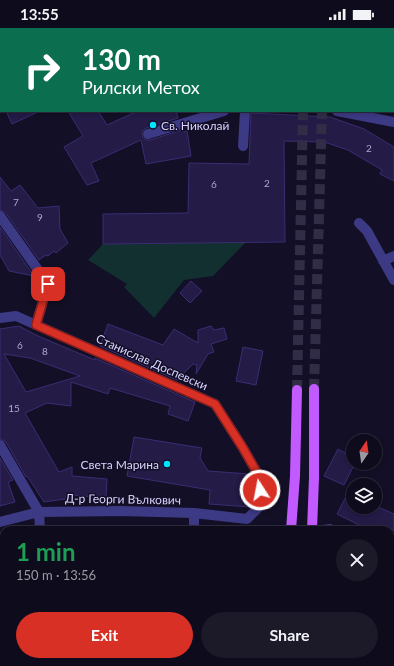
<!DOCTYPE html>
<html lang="en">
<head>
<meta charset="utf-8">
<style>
	body { margin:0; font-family:Lato,sans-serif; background:#1c1929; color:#f1f3f6; height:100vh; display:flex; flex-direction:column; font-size:15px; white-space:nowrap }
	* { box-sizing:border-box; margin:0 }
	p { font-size:13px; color:#9b9ba3 }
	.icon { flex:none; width:22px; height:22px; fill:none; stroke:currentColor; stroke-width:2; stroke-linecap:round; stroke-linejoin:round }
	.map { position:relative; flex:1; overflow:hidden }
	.panel { position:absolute; left:0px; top:498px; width:394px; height:140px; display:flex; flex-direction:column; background:#0e0b1c; border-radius:12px 12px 0 0; box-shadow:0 2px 6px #0003,0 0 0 1px #2e2b3b }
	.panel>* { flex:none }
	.hud { position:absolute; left:0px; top:0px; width:394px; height:84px; box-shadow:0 2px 6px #0003,0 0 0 1px #2e2b3b; background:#0b6e4f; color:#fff; overflow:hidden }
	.needle { width:26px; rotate:13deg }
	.buttons { position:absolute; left:346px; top:406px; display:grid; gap:8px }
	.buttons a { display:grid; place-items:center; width:36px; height:36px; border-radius:50%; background:#0e0b1c; box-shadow:0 2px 6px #0003,0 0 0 1px #2e2b3b; font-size:20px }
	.pin { position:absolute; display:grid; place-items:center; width:34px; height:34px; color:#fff; margin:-17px; border-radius:8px; box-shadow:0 2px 6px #0006 }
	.me { position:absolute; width:44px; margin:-22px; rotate:349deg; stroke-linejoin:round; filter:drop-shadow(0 0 3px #0008) }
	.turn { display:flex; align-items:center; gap:14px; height:84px; padding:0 16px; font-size:18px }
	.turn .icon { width:52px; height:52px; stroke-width:2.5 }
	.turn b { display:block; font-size:28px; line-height:34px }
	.round { display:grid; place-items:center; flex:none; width:42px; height:42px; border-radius:21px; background:#1c1929 }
	.head { display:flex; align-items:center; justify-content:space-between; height:68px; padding:0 16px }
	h1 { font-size:24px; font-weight:700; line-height:30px; color:#1e9e55 }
	.primary-button { display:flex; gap:8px; margin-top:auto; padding:8px 16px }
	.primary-button a { flex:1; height:46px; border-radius:24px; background:#d93025; color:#fff; font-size:16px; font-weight:700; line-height:46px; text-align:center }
	.primary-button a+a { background:#1c1929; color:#f1f3f6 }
	.status { display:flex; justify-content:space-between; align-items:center; height:28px; padding:0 20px; background:#0e0b1c; direction:ltr }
	.status svg { height:11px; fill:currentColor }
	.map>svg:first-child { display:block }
	.green { fill:#12302f }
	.building { fill:#241b47; stroke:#3b2d73; fill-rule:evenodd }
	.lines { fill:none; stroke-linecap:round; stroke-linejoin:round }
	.major-tunnel { stroke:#312d47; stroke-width:10; stroke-dasharray:10 5; stroke-linecap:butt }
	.minor { stroke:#3d3a85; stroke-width:10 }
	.major { stroke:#c25bff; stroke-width:10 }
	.route-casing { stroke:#8d1f18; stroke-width:10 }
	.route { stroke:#d93025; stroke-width:7 }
	.poi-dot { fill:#00e5ff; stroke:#130f26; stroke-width:1.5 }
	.labels { text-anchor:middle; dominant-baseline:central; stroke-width:3; stroke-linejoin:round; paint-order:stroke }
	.number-label { font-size:10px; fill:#aca6d1 }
	.poi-label { font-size:12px; fill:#d9d4ff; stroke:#130f26; text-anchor:start }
	.street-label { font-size:12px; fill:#d9d4ff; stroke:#130f26 }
</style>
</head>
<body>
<div class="status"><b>13:55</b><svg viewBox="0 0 49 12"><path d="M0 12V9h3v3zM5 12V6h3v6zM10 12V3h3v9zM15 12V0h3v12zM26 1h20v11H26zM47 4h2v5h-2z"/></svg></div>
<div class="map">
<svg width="394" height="638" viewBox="0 0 394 638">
	<rect width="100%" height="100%" fill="#130f26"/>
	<path class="green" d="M247,213L213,248L184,252L154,290L124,259L127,256L88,232L103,216Z
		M394,544V638H325L326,634H390V546Z"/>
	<path class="building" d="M6,83H40L12,96Z
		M68,83H98L107,97L138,83H176L178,90L146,100L142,104V108L146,112H150L182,102L183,104L187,103L191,128L146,136L141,112L91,135L99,153L87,157L64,119L83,108Z
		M251,85L330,89L364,101L394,119V153L380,146L382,142L348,122L324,114L284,113L285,214L103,216V186L188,185L189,135L249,136Z
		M0,149L11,163L20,157L38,180L59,178L60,201L68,215L56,225L54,223L48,228L46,227L39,232L5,184L0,182Z
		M0,199L34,248L9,243L0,227Z
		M191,253L202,263L190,275L180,265Z
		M108,296L163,317L174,301L198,315V302L211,298L214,302L224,300L227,311L211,316L214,324L208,326L196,346L197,337L193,336L177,352L100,318Z
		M19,298L38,308L95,332V330L195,374L188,393L168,386L170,378L110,360L108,366L71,354V378L47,375L25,385L59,444L72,439V448L107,451L106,470L72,467V470L44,474L27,448L26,449L6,414L0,411V301ZM4,326L30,330L80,348L26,364Z
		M243,319L263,323L256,357L236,353Z
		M134,409L202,420L200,430L208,443L250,446L252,449L250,479L209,476L210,462L127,448Z
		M338,421L353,429V439L344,457L324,448Z
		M0,430L13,452L8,454L15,474L0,478Z
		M353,455V479H378L394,486V502H369L337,486Z"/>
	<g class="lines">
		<path class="major-tunnel" d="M305,1V0
			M325,1V0
			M314,361L322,83
			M297,362L303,83"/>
		<path class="minor" d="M168,0L169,1
			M337,83L394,94
			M148,106L224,83
			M243,118L245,83
			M0,188L48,256L36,297
			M359,195L367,203L394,252
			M383,233L394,228
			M0,290L16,288L215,376L243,420L259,448L261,477L247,491L194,485L121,483L39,484L0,494
			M0,417L39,484L40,502
			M194,485V502
			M323,502L330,501
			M50,634V638
			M194,634V638"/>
		<path class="major" d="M291,502L295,448L297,362
			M312,502L314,450V361
			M274,638V634
			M300,638V634"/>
	</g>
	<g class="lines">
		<defs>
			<path id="route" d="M48,256L36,297L215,376L243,420L259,448L260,462"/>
		</defs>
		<use href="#route" class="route-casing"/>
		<use href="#route" class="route"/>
	</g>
	<g class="poi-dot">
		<circle cx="153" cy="97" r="4"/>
		<circle cx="167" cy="436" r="4"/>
	</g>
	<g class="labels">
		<g class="number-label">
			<text x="369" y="120">2</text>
			<text x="267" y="155">2</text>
			<text x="214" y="156">6</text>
			<text x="16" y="174">7</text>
			<text x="40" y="189">9</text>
			<text x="20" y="317">6</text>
			<text x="45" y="323">8</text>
			<text x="14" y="380">15</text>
		</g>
		<g class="poi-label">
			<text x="161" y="97">Св. Николай</text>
			<text x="159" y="436" text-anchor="end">Света Марина</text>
		</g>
		<g class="street-label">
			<text transform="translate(152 334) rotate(24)">Станислав Доспевски</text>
			<text transform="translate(123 471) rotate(1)">Д-р Георги Вълкович</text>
		</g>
	</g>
</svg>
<div class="buttons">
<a><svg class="needle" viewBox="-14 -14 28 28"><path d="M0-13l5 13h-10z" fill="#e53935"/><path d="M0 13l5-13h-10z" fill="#9b9ba3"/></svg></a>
<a><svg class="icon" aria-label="layers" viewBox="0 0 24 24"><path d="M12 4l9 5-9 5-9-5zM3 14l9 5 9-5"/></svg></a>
</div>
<div class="pin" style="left:48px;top:256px;background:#d93025"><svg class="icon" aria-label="arrive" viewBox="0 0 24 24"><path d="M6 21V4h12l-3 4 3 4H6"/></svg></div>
<svg class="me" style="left:260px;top:462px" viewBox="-20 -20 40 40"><circle r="17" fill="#d93025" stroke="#fff" stroke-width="3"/><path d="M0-11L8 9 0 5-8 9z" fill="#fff"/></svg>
<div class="hud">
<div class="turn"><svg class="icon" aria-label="right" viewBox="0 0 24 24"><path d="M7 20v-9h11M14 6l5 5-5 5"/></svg><div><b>130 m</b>Рилски Метох</div></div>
</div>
<section class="panel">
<div class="head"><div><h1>1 min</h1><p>150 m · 13:56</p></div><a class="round"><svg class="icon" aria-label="close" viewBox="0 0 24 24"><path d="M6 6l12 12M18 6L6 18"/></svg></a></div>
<div class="primary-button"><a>Exit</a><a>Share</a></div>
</section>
</div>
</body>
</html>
